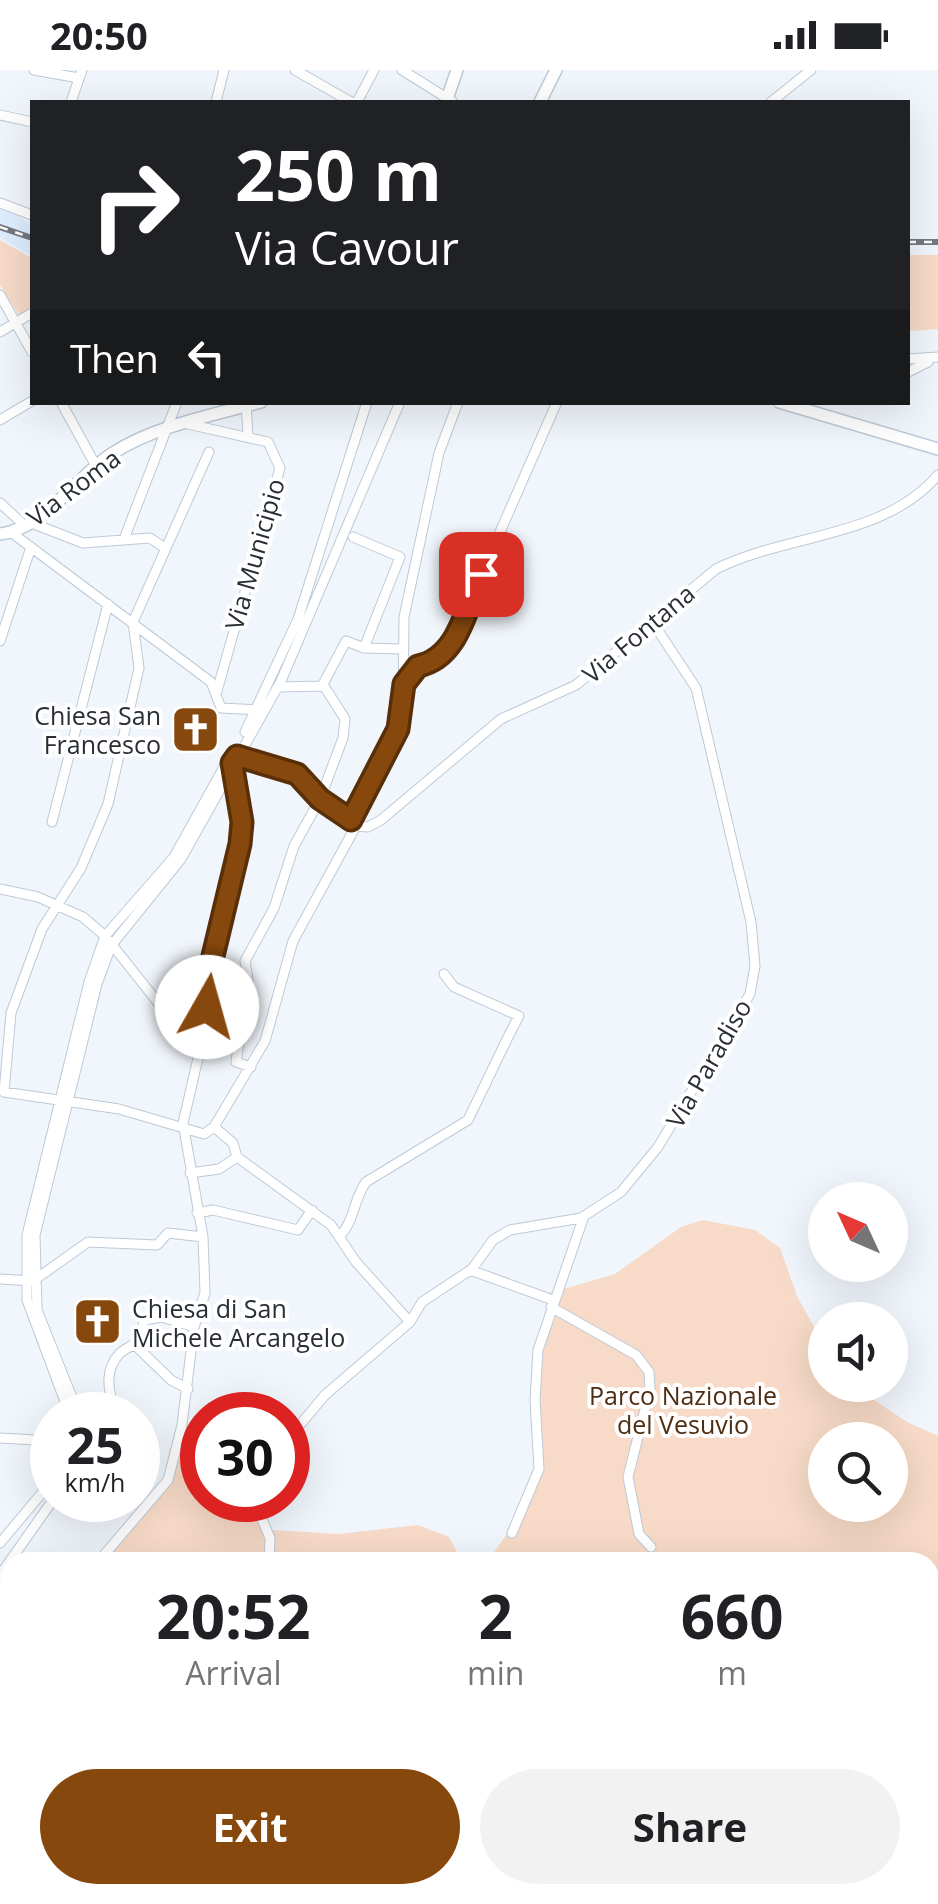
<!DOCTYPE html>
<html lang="en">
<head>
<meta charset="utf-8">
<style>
	body { margin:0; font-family:"Open Sans",sans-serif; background:#f2f2f2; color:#202124; height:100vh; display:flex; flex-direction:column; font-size:38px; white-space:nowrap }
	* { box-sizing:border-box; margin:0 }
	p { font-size:32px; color:#757577 }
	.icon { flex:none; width:55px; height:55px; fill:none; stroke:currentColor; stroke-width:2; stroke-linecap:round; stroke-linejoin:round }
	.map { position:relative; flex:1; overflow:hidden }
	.panel { position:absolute; left:0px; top:1482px; width:940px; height:352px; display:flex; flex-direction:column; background:#fff; border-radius:30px 30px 0 0; box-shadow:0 10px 40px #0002 }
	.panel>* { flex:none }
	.guide { position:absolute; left:30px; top:30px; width:880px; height:305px; border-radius:0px; box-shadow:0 10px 40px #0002; background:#202124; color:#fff; overflow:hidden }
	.needle { width:65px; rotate:314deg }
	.controls { position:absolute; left:808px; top:1112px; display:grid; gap:20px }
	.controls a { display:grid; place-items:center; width:100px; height:100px; border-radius:50%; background:#fff; box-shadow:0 10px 40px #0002; font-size:50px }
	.speed { position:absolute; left:30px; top:1322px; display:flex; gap:20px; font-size:50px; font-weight:700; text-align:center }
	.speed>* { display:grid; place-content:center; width:130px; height:130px; border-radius:50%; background:#fff; box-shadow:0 10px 40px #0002; line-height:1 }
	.speed small { font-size:25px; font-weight:400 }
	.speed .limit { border:15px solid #d22; background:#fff; color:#111 }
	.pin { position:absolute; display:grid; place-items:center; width:85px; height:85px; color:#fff; margin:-42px; border-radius:20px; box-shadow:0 5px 15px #0006 }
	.me { position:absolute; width:110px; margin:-55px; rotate:7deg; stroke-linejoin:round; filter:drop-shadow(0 0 8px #0008) }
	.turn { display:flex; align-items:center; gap:35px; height:210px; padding:0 40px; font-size:45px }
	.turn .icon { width:130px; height:130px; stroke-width:2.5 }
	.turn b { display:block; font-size:70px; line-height:85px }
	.then { display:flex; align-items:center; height:95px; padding:0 40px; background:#0003; gap:20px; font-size:38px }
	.eta { display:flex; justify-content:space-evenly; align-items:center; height:170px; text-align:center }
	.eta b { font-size:60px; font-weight:700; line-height:70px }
	.action { display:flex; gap:20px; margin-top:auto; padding:20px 40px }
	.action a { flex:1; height:115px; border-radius:60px; background:#87480d; color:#fff; font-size:40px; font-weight:700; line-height:115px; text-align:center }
	.action a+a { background:#f2f2f2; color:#202124 }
	.status { display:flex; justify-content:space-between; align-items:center; height:70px; padding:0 50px; background:#fff; direction:ltr }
	.status svg { height:28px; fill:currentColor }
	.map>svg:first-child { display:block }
	.built { fill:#deeeff }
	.green { fill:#f7dac7; fill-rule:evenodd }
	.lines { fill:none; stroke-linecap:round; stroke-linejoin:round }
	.minor-casing { stroke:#bccad8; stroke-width:11 }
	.major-casing { stroke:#bccad8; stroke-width:14 }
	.minor { stroke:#fff; stroke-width:9 }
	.major { stroke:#fff; stroke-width:11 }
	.rail-casing { stroke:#74797f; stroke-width:6 }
	.rail { stroke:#fff; stroke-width:2.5; stroke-dasharray:8; stroke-linecap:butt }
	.route-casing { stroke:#582f08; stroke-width:25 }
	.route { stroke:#87480d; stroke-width:18 }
	.labels { text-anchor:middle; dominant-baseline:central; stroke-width:8; stroke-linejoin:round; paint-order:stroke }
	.street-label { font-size:25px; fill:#292e34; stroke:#fff }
	.poi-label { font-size:25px; fill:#292e34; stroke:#fff; text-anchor:end }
	.park-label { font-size:25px; fill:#4f2d13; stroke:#fff }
</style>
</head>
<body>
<div class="status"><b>20:50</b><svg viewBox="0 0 49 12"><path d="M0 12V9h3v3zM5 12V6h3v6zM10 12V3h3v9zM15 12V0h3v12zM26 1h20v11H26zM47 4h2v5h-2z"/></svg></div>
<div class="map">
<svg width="938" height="1834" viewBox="0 0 938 1834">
	<rect width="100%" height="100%" fill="#f1f6fc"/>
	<path class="built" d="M0,136L32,155V186L0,168Z"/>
	<path class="green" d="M0,170L32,188V238L19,245L0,215Z
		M908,185H938V259L908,261Z
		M703,1150L755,1160L780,1178L797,1226L825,1277V1315H852L907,1352L938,1366V1834H0V1526L10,1525V1825H930V1492H487L522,1443L541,1392L532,1291L550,1223L615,1204L681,1157ZM825,1370H890V1435H825Z
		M170,1378L202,1398V1430H224L271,1460L339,1464L418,1455L449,1467L462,1492H96L163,1412Z"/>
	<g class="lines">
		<defs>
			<path id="minor" d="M34,0L79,8
				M295,0L351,32
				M402,0L453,32
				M71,32L82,0
				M216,32L224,0
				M357,32L374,0
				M771,32L811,0
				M0,45L32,52
				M0,133L32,145
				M0,225L32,282
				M0,262L32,243
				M908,289L938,287
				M908,302L928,292
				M61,332L96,396
				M246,333L248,365
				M0,350L32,331
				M188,354L268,372L280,398L217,621
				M209,382L133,552L139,598L108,734L81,798L42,859L11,943L4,1022L119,1039L204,1064L214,1057
				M0,433L24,455
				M29,452L83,473L150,468L165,478
				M12,463L211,612L221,638L261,640
				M353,467L400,487L364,578L401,579
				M124,469L177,332
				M0,571L31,477
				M404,614L418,596L436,592L447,583L557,332
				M322,616L346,571L364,578
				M245,662L298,549L367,332
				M237,686L297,705L354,754
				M351,750L403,641L404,547L439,383L458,332
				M52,752L108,534
				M356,756L368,757L381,750L501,649L576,615L716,499C788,463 883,469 938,405
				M0,819L38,827L83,847L105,866L199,984L183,1053L203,1167L205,1223L194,1257L182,1355L168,1410L98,1492
				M199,984L213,886L241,775L242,752L232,693
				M251,997L236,992L248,910L245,891L274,838L294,776L320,729L343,668L345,649L324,616L278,617
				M214,1057L265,971L293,871L356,756
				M214,1057L233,1073L237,1087L331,1155L356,1192L410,1252
				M190,1103L219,1099L237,1087
				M197,1143L213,1140L298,1160L312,1140
				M340,1166C355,1150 353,1130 366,1112L468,1050L509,965L519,946L454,917L444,904
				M470,1200L553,1230
				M0,1209L33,1211L88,1172L157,1175L168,1163L203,1167
				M551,1237L636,1285L649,1302L650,1319L628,1407L639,1464L651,1477
				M135,1275L171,1310L188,1319
				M70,1345L27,1230V1165L89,912L105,866L174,787L229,688
				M79,1345L37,1240L35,1165L97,914L111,876L181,789L281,611L400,332
				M115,1345C110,1323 102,1302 120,1283C127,1277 134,1276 140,1269L144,1250L162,1247L194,1257
				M0,1368L52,1371
				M288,1369L325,1325L410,1252L422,1232L472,1199L493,1170L510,1160L581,1148L621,1122L658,1077L750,924L755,896L751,852L696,618L651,550
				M262,1430L261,1447L270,1468L269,1492
				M512,1463L539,1399L535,1330L538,1280L584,1146
				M0,1473L52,1411
				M0,1505L53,1430
				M0,1536L10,1531"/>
			<path id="major" d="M446,32L457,0
				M540,32L556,0
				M779,332L938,379
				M0,464C44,459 77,406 113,383C155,356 213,345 261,332"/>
		</defs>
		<use href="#minor" class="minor-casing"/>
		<use href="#major" class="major-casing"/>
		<use href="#minor" class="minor"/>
		<use href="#major" class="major"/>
		<defs>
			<path id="rail" d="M0,157L32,168
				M908,172H938"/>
		</defs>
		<use href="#rail" class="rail-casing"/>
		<use href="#rail" class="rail"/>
	</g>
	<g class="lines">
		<defs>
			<path id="route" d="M207,937L213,886L240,774L242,752L232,693L237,686L297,704L320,729L351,750L398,659L404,614L418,596C458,588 466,539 481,504"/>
		</defs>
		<use href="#route" class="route-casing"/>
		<use href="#route" class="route"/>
	</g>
	<defs>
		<symbol id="church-square" viewBox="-11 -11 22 22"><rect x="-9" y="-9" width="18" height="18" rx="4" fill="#87480d" stroke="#fff"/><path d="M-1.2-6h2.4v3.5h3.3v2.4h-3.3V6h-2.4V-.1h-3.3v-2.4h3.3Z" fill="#fff"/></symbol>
	</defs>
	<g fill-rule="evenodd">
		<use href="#church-square" x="168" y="632" width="55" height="55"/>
		<use href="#church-square" x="70" y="1224" width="55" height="55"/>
	</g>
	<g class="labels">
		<g class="street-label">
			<text transform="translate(73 417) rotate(-37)">Via Roma</text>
			<text transform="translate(254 484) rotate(-74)">Via Municipio</text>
			<text transform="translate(638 563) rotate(-40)">Via Fontana</text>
			<text transform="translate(708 993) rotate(-60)">Via Paradiso</text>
		</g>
		<g class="poi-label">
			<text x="161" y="645">Chiesa San<tspan x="161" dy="29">Francesco</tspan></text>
			<text x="132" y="1238" text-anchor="start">Chiesa di San<tspan x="132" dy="29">Michele Arcangelo</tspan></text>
		</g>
		<g class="park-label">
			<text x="683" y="1325">Parco Nazionale<tspan x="683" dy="29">del Vesuvio</tspan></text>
		</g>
	</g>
</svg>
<div class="controls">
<a><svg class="needle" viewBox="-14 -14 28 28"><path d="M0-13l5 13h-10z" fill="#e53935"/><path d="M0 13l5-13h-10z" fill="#757577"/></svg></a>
<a><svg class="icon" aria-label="sound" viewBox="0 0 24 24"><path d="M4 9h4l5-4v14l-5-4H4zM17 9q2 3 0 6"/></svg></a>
<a><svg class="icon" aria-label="search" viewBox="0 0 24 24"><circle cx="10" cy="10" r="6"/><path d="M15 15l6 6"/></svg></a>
</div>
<div class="speed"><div>25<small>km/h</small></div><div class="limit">30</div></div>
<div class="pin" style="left:481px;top:504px;background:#d93025"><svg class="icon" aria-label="arrive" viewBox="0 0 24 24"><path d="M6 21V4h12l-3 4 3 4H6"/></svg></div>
<svg class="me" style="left:207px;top:937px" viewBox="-20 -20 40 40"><circle r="19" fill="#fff"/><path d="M0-13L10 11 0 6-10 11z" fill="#87480d"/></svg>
<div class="guide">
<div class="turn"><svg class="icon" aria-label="right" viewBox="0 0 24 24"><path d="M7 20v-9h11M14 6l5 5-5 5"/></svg><div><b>250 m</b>Via Cavour</div></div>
<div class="then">Then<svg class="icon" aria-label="left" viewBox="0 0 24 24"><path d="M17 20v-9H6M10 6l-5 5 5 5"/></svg></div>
</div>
<section class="panel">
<div class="eta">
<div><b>20:52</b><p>Arrival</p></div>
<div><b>2</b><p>min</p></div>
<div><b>660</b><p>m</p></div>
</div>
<div class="action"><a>Exit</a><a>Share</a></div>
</section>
</div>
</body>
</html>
